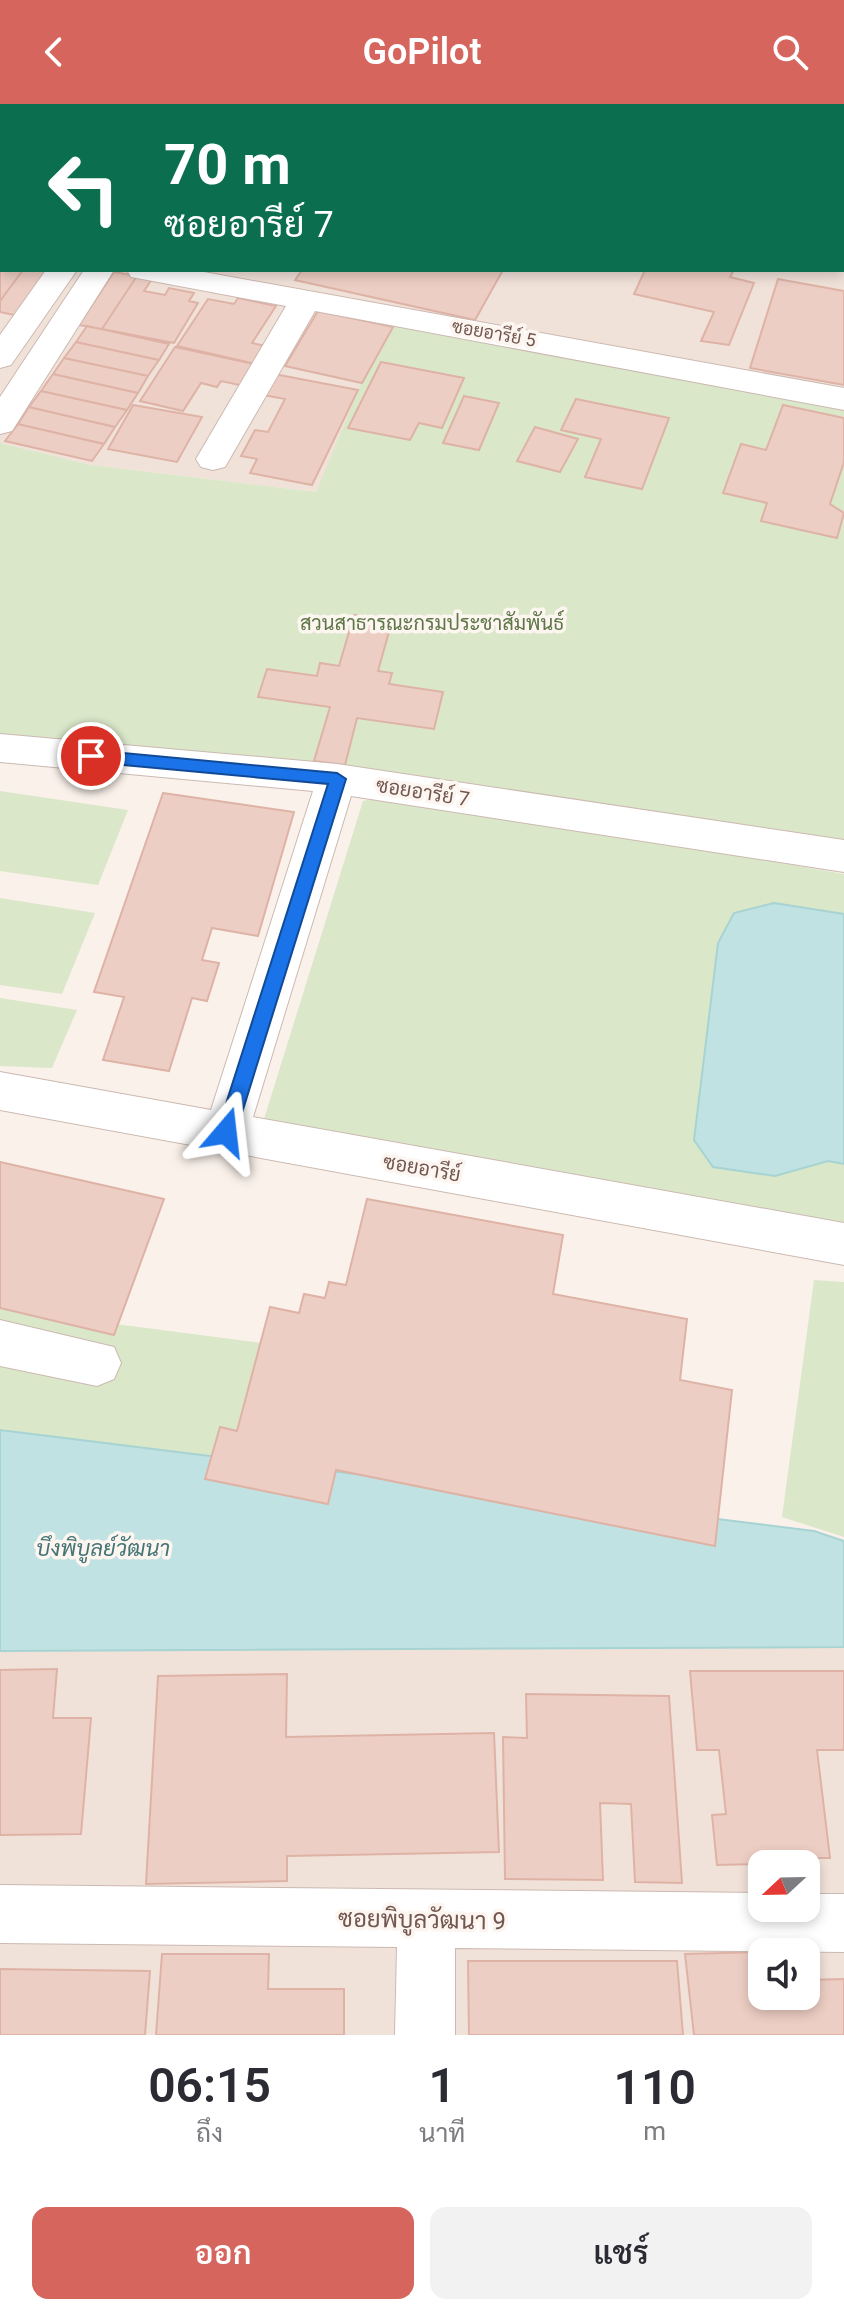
<!DOCTYPE html>
<html lang="th">
<head>
<meta charset="utf-8">
<style>
	body { margin:0; font-family:Roboto,Sarabun,sans-serif; background:#f2f2f3; color:#2b2b33; height:100vh; display:flex; flex-direction:column; font-size:30px; white-space:nowrap }
	* { box-sizing:border-box; margin:0 }
	p { font-size:26px; color:#7c7c81 }
	.icon { flex:none; width:44px; height:44px; fill:none; stroke:currentColor; stroke-width:2; stroke-linecap:round; stroke-linejoin:round }
	.map { position:relative; height:1931px; overflow:hidden }
	.side { display:flex; flex-direction:column; background:#fff; flex:1 }
	.side>* { flex:none }
	.top-card { position:absolute; left:0px; top:0px; width:844px; height:168px; box-shadow:0 4px 12px #0003; background:#0b6e4f; color:#fff; overflow:hidden }
	.needle { width:52px; rotate:248deg }
	.buttons { position:absolute; left:748px; top:1746px; display:grid; gap:16px }
	.buttons a { display:grid; place-items:center; width:72px; height:72px; border-radius:16px; background:#fff; box-shadow:0 4px 12px #0003; font-size:40px }
	.pin { position:absolute; display:grid; place-items:center; width:68px; height:68px; color:#fff; margin:-34px; border:4px solid #fff; border-radius:50%; box-shadow:0 2px 8px #0007 }
	.me { position:absolute; width:88px; margin:-44px; rotate:17deg; stroke-linejoin:round; filter:drop-shadow(0 0 6px #0008) }
	.turn { display:flex; align-items:center; gap:28px; height:168px; padding:0 32px; font-size:36px }
	.turn .icon { width:104px; height:104px; stroke-width:2.5 }
	.turn b { display:block; font-size:56px; line-height:68px }
	.eta { display:flex; justify-content:space-evenly; align-items:center; height:136px; text-align:center }
	.eta b { font-size:48px; font-weight:600; line-height:56px }
	.action { display:flex; gap:16px; margin-top:auto; padding:16px 32px }
	.action a { flex:1; height:92px; border-radius:16px; background:#d6655d; color:#fff; font-size:32px; font-weight:600; line-height:92px; text-align:center }
	.action a+a { background:#f2f2f3; color:#2b2b33 }
	header { display:flex; justify-content:space-between; align-items:center; height:104px; padding:0 32px; background:#d6655d; color:#fff; font-size:36px; font-weight:600 }
	.map>svg:first-child { display:block }
	.residential { fill:#f1e2d9; fill-rule:evenodd }
	.green { fill:#dae7c9 }
	.water { fill:#c0e2e2; stroke:#a7d3d3; stroke-width:2 }
	.building { fill:#edcec4; stroke:#deb3a6; stroke-width:2 }
	.lines { fill:none; stroke-linecap:round; stroke-linejoin:round }
	.minor-casing { stroke:#ccb9b1; stroke-width:2 }
	.minor { fill:#fff; fill-rule:evenodd }
	.route { fill:#1a73e8; stroke:#114b97; stroke-width:2 }
	.labels { text-anchor:middle; dominant-baseline:central; stroke-width:7; stroke-linejoin:round; paint-order:stroke }
	.far-street-label { font-size:18px; fill:#725750; stroke:#fdf6f0 }
	.park-label { font-size:20px; fill:#5e7749; stroke:#fdf6f0 }
	.street-label { font-size:20px; fill:#725750; stroke:#fdf6f0 }
	.water-label { font-size:22px; font-style:italic; fill:#457576; stroke:#fdf6f0 }
	.near-street-label { font-size:24px; fill:#725750; stroke:#fdf6f0 }
</style>
</head>
<body>
<header><svg class="icon" aria-label="back" viewBox="0 0 24 24"><path d="M15 5l-7 7 7 7"/></svg>GoPilot<svg class="icon" aria-label="search" viewBox="0 0 24 24"><circle cx="10" cy="10" r="6"/><path d="M15 15l6 6"/></svg></header>
<div class="map">
<svg width="844" height="1931" viewBox="0 0 844 1931">
	<rect width="100%" height="100%" fill="#faf1ea"/>
	<path class="residential" d="M0,0H844V437L345,325L316,388L91,361L0,339ZM2,2H842V166H2Z
		M844,1543V1931H0V1547ZM762,1760H806V1804H762ZM762,1848H806V1892H762Z"/>
	<path class="green" d="M388,215L844,305V746L0,632V339L91,361L316,388Z
		M0,687L128,706L98,781L0,767Z
		M388,690L844,770V810L774,799L734,809L718,839L775,1072L828,1057L844,1060V1119L264,1015L363,697Z
		M0,794L95,809L62,890L0,881Z
		M0,894L77,906L52,964L0,962Z
		M814,1176L844,1178V1433L782,1413Z
		M0,1205L278,1241L234,1356L0,1325Z"/>
	<path class="water" d="M774,799L844,810V1060L828,1057L775,1072L713,1063L694,1036L718,839L734,809Z
		M0,1326L814,1427L844,1437V1543L0,1547Z"/>
	<path class="building" d="M115,0H212L113,2Z
		M216,0H323L214,2Z
		M629,0H830L628,2Z
		M2,50V135H0Z
		M0,153L2,166H23L0,197Z
		M23,166H56L23,213L0,208V197Z
		M302,166H503L475,216L295,176Z
		M645,166H734L730,173L754,179L729,241L701,237L714,208L634,190Z
		M114,168L137,172L102,225L79,221Z
		M137,172L152,175L144,187L165,191L169,184L194,189L189,197L198,199L174,239L102,225Z
		M778,175L844,187V281L750,264Z
		M238,194L276,202L252,239L271,243L260,261L177,242L208,195L234,200Z
		M318,207L393,223L362,279L285,262Z
		M87,222L169,240L159,256L76,238Z
		M76,238L159,256L148,272L64,254Z
		M175,243L258,261L244,282L221,277L217,283L201,279L183,307L140,297Z
		M64,254L148,272L138,289L53,270Z
		M381,258L464,274L442,324L419,319L410,336L348,324Z
		M53,270L138,289L127,306L41,287Z
		M274,270L358,286L312,381L250,369L257,355L241,352L255,326L268,328L285,295L263,291Z
		M41,287L127,306L115,323L29,303Z
		M464,292L499,299L479,346L443,339Z
		M576,295L669,314L642,385L585,373L601,335L561,326Z
		M133,301L202,313L177,358L108,345Z
		M783,301L844,314V358L830,400L844,409L837,434L761,417L767,399L723,389L741,340L766,346Z
		M29,303L115,323L104,340L18,320Z
		M18,320L104,340L92,357L5,337Z
		M535,323L578,335L560,368L517,357Z
		M354,511L392,517L378,567L392,569L389,580L443,588L434,625L357,614L345,661L314,657L330,603L258,593L267,565L317,572L320,559L339,562Z
		M163,689L294,708L258,832L212,824L202,856L219,859L207,897L192,894L169,967L103,956L124,893L94,888Z
		M0,1058L164,1095L114,1231L0,1204Z
		M367,1095L563,1131L553,1190L687,1215L680,1276L732,1286L715,1442L336,1366L328,1400L205,1375L220,1323L237,1327L270,1203L299,1209L304,1190L325,1194L329,1178L346,1181Z
		M57,1565L53,1614H91L81,1730L0,1731V1566Z
		M690,1567H844V1646H817L830,1754H807L810,1780H806V1760H762V1779L760,1760L717,1761L712,1711L726,1710L719,1646H697Z
		M287,1570L286,1633L494,1629L499,1748L287,1752V1777L146,1780L158,1572Z
		M526,1590L669,1592L682,1779L635,1778L631,1700L600,1699L603,1776L505,1775L503,1633L527,1634Z
		M762,1848V1892H806V1862L808,1876L844,1875V1931H694L685,1850Z
		M162,1850H269L268,1885H344V1931H156Z
		M468,1857H677L683,1931H469Z
		M0,1865L150,1867L145,1931H0Z"/>
	<g class="lines">
		<defs>
			<path id="minor" d="M492,0H529L530,2H493Z
				M2,14V34L0,35V15Z
				M842,56H844V74H842Z
				M0,132H2V150H0Z
				M46,166H77L11,261L0,264V231Z
				M84,166H114L12,327L0,330V293Z
				M127,166H193L844,284V306L315,207L225,363L213,366L201,363L196,355L286,202L142,175L131,173Z
				M0,630L337,660L844,736V768L351,692L253,1013L844,1119V1161L0,1006V968L211,1006L313,687L0,658Z
				M0,1216L114,1243L121,1259L114,1275L97,1282L0,1262Z
				M0,1781L762,1789V1804H806V1790H844V1848L455,1844V1931H395L397,1843L0,1839Z"/>
		</defs>
		<use href="#minor" class="minor-casing"/>
		<use href="#minor" class="minor"/>
	</g>
	<path class="route" d="M91,646L337,669L346,675L236,1028L226,1036L217,1028L328,680L91,658L83,652Z"/>
	<g class="labels">
		<g class="far-street-label">
			<text transform="translate(494 229) rotate(10)">ซอยอารีย์ 5</text>
		</g>
		<g class="park-label">
			<text x="432" y="519">สวนสาธารณะกรมประชาสัมพันธ์</text>
		</g>
		<g class="street-label">
			<text transform="translate(423 688) rotate(9)">ซอยอารีย์ 7</text>
			<text transform="translate(422 1064) rotate(10)">ซอยอารีย์</text>
		</g>
		<g class="water-label">
			<text x="103" y="1444">บึงพิบูลย์วัฒนา</text>
		</g>
		<g class="near-street-label">
			<text transform="translate(422 1816) rotate(1)">ซอยพิบูลวัฒนา 9</text>
		</g>
	</g>
</svg>
<div class="buttons">
<a><svg class="needle" viewBox="-14 -14 28 28"><path d="M0-13l5 13h-10z" fill="#e53935"/><path d="M0 13l5-13h-10z" fill="#7c7c81"/></svg></a>
<a><svg class="icon" aria-label="sound" viewBox="0 0 24 24"><path d="M4 9h4l5-4v14l-5-4H4zM17 9q2 3 0 6"/></svg></a>
</div>
<div class="pin" style="left:91px;top:652px;background:#d93025"><svg class="icon" aria-label="arrive" viewBox="0 0 24 24"><path d="M6 21V4h12l-3 4 3 4H6"/></svg></div>
<svg class="me" style="left:226px;top:1028px" viewBox="-20 -20 40 40"><path d="M0-17L14 15 0 8-14 15z" fill="#1a73e8" stroke="#fff" stroke-width="4"/></svg>
<div class="top-card">
<div class="turn"><svg class="icon" aria-label="left" viewBox="0 0 24 24"><path d="M17 20v-9H6M10 6l-5 5 5 5"/></svg><div><b>70 m</b>ซอยอารีย์ 7</div></div>
</div>
</div>
<section class="side">
<div class="eta">
<div><b>06:15</b><p>ถึง</p></div>
<div><b>1</b><p>นาที</p></div>
<div><b>110</b><p>m</p></div>
</div>
<div class="action"><a>ออก</a><a>แชร์</a></div>
</section>
</body>
</html>
